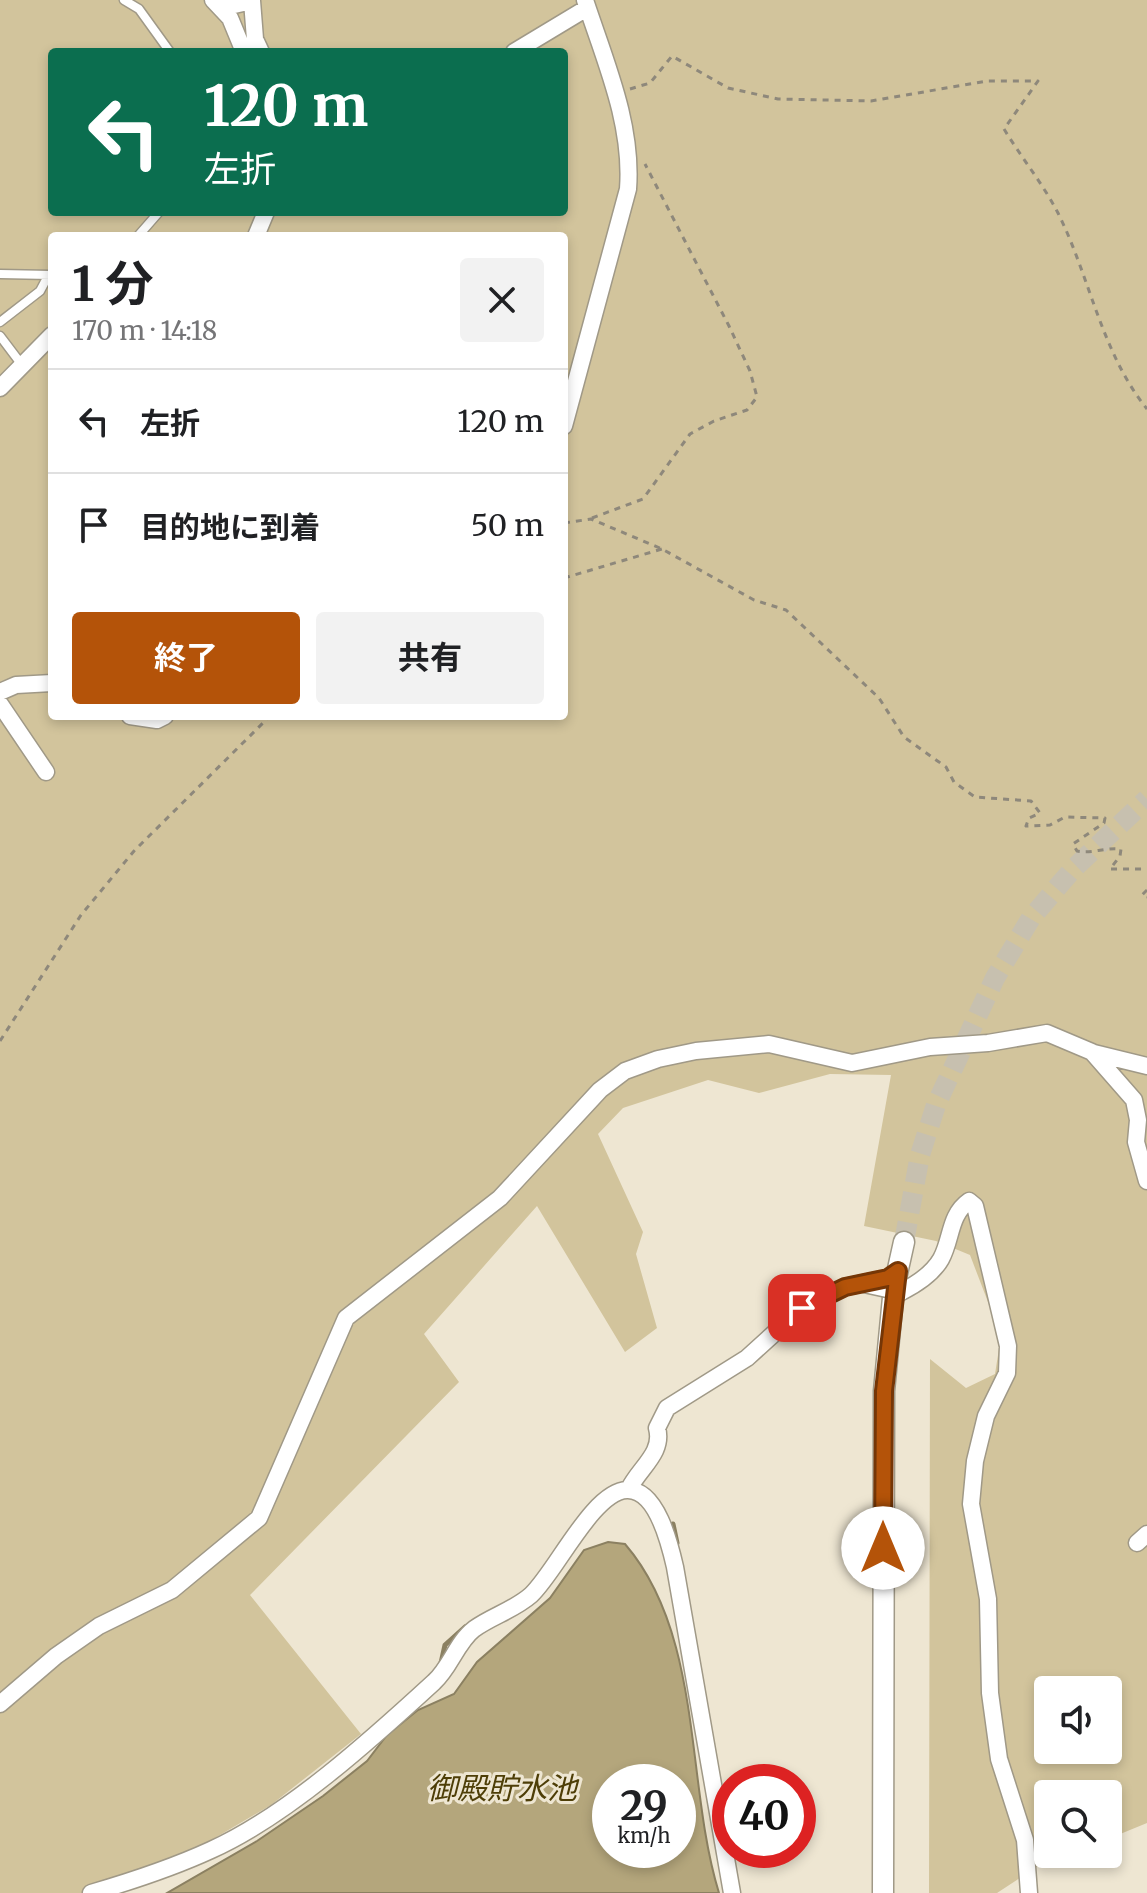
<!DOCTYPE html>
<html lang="ja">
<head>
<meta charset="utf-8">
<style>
	body { margin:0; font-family:Merriweather,"Noto Sans JP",serif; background:#f2f2f2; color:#202124; height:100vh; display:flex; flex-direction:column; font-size:30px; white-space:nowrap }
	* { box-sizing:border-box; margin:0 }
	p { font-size:26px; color:#757577 }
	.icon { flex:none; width:44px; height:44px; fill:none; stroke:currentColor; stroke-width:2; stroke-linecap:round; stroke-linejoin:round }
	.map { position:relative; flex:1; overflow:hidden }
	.drawer { position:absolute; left:48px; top:232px; width:520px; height:488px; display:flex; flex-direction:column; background:#fff; border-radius:8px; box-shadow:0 4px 12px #0003 }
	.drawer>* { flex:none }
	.hud { position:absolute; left:48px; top:48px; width:520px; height:168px; border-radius:8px; box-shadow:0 4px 12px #0003; background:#0b6e4f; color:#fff; overflow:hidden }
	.controls { position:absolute; left:1034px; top:1676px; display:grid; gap:16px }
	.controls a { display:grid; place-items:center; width:88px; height:88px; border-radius:8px; background:#fff; box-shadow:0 4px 12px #0003; font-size:40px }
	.speed { position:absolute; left:592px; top:1764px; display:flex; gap:16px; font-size:40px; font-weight:700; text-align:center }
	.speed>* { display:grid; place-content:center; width:104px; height:104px; border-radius:50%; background:#fff; box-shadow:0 4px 12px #0003; line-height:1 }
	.speed small { font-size:20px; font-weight:400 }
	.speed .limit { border:12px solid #d22; background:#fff; color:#111 }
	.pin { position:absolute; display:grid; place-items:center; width:68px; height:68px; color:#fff; margin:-34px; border-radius:16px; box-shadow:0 4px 12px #0006 }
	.me { position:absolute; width:88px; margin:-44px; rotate:0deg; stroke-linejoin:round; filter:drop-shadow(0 0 6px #0008) }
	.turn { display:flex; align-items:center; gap:28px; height:168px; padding:0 24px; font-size:36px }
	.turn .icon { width:104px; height:104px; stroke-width:2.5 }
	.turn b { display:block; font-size:56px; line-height:68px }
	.round { display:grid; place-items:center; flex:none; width:84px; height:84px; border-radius:8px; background:#f2f2f2 }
	.overview { display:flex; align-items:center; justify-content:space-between; height:136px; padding:0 24px }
	h1 { font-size:48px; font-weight:700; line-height:60px }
	.action { display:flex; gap:16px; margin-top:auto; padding:16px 24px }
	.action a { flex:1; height:92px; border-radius:8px; background:#b45309; color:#fff; font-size:32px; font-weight:700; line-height:92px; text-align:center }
	.action a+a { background:#f2f2f2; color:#202124 }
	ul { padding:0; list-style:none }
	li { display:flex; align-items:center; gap:24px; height:104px; padding:0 24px; border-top:2px solid #e0e0e0 }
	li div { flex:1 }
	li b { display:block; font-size:30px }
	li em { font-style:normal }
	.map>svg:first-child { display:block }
	.green { fill:#d2c49c; fill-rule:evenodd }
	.water { fill:#b4a67c; stroke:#8b8061; stroke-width:2; fill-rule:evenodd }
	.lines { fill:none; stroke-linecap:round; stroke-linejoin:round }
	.stream { stroke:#8b8061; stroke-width:5 }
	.tertiary-tunnel { stroke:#c7c0af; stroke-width:20; stroke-dasharray:20 10; stroke-linecap:butt }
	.service-casing { stroke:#a09987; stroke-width:11 }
	.minor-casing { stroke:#a09987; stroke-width:19 }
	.tertiary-casing { stroke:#a09987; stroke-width:23 }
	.path { stroke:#8e887b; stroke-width:3; stroke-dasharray:6 6; stroke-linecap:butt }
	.service { stroke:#fff; stroke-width:8 }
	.minor { stroke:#fff; stroke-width:16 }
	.tertiary { stroke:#fff; stroke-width:20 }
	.minor-bridge-casing { stroke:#a09987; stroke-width:19; stroke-linecap:butt }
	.minor-bridge { stroke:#fff; stroke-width:16 }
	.route-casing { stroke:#753606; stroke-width:20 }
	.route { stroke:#b45309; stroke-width:14 }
	.labels { text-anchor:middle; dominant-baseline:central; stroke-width:6; stroke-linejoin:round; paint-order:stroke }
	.water-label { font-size:30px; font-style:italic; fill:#4e3e07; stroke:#eee6d2 }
</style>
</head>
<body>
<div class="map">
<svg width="1147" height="1893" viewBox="0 0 1147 1893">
	<rect width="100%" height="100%" fill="#eee6d2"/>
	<path class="green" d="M0,0H1147V1823L1108,1839V1794H1048V1854H1068L1041,1864L997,1893H929L930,1359L966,1388L995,1374L1001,1336L970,1255L936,1241L864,1226L891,1075L830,1074L759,1093L708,1080L623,1108L598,1134L643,1232L636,1254L657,1328L625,1352L537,1206L424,1334L459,1382L250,1595L361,1734L271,1805L169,1865L93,1893H0ZM52,52H564V212H52ZM52,236H564V716H52ZM1048,1690H1108V1750H1048Z"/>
	<path class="water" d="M608,1542L625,1544C704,1636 685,1783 719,1893H167L257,1841L323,1796L367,1761L387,1735L418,1710L454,1694L477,1662L550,1598L584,1550ZM610,1782H678V1850H610Z"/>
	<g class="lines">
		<path class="stream" d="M673,1524L677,1543
			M441,1663L445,1645L465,1627"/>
		<path class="tertiary-tunnel" d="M904,1242L920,1155L936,1105L995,978L1031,918L1073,869L1147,799"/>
		<defs>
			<path id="service" d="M124,0L139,9L170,52
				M138,236L159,212
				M0,274L51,275
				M0,322L40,291L48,276
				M0,336L22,365"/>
			<path id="minor" d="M213,0L230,18L244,52
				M221,8L252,1L255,39L261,52
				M514,52L587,8
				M256,236L266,212
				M0,388L52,335
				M564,426L628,189C633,124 605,61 585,0
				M0,692L16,685L52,683
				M0,704L46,772
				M130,716L157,720L165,716
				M1094,1053L1147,1066
				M901,1292C915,1285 933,1273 941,1259C952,1239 949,1215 969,1201L975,1206L1008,1346L1007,1373L986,1416L975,1461L971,1504L988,1599L990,1693L999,1759L1025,1840L1029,1893
				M629,1489C639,1468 664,1453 657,1428L667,1408L747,1358L802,1308L845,1287L888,1278L898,1271
				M1137,1543L1147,1534
				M0,1704L56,1656L99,1626L172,1590L259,1518L346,1318L500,1198L600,1090L625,1071L658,1059L696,1051L769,1044L852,1063L930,1047L988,1043L1047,1033L1092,1052L1134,1100L1138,1120L1136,1142L1147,1181
				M91,1893C132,1881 172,1868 211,1850C287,1816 372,1739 434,1682C450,1668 457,1642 474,1629C492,1616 514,1610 531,1595C556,1572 593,1491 627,1490C657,1489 670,1545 675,1567L732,1893"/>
			<path id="tertiary" d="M883,1893L884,1391L894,1287L904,1242"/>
		</defs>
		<use href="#service" class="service-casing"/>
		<use href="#minor" class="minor-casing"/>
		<use href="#tertiary" class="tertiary-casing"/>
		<path class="path" d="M630,89L650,83L672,56L728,88L778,99L871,101L987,81H1038L1004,129C1021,157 1043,184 1058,213C1090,277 1101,352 1147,409
			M592,518L643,499L690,434L714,421L747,410L757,397L750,371L729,326L645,164
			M564,523L591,519L662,549L754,600L786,610L879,698L904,737L946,767L954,782L975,797L1031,801L1040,813L1029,818L1026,826L1050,825L1065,817L1105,818L1104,823L1073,844L1077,851C1093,854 1105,847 1121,849L1120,856L1110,869H1147
			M564,578L662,549
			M1147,890L1142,895L1147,897
			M0,1041L81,915L134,851L270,716"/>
		<use href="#service" class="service"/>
		<use href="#minor" class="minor"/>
		<use href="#tertiary" class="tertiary"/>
		<defs>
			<path id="minor-bridge" d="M864,1284L901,1292"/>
		</defs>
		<use href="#minor-bridge" class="minor-bridge-casing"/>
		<use href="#minor-bridge" class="minor-bridge"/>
	</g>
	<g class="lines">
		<defs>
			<path id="route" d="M802,1308L845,1287L888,1278L898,1271L884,1391L883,1548"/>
		</defs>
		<use href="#route" class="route-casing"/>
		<use href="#route" class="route"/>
	</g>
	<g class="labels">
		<g class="water-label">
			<text x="502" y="1788">御殿貯水池</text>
		</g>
	</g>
</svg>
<div class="controls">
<a><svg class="icon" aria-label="sound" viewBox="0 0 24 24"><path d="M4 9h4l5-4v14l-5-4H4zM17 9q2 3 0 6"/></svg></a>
<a><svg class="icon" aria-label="search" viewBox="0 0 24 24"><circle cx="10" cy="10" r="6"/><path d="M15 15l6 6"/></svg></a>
</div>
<div class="speed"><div>29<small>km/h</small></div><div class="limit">40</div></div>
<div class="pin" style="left:802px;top:1308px;background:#d93025"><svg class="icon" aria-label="arrive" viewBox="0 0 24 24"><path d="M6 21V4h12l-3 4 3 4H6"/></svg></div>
<svg class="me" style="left:883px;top:1548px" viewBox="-20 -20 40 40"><circle r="19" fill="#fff"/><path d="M0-13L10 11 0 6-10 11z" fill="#b45309"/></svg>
<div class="hud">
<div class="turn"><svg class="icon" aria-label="left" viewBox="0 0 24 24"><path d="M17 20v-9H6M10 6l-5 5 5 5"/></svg><div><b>120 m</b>左折</div></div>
</div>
<section class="drawer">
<div class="overview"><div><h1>1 分</h1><p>170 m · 14:18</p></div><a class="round"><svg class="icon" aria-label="close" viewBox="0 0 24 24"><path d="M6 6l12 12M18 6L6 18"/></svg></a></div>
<ul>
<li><svg class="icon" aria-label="left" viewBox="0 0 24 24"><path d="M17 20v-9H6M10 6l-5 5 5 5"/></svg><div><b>左折</b></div><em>120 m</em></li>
<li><svg class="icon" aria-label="arrive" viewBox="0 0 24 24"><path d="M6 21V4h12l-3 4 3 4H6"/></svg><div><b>目的地に到着</b></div><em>50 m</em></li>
</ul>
<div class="action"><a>終了</a><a>共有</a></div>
</section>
</div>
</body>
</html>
